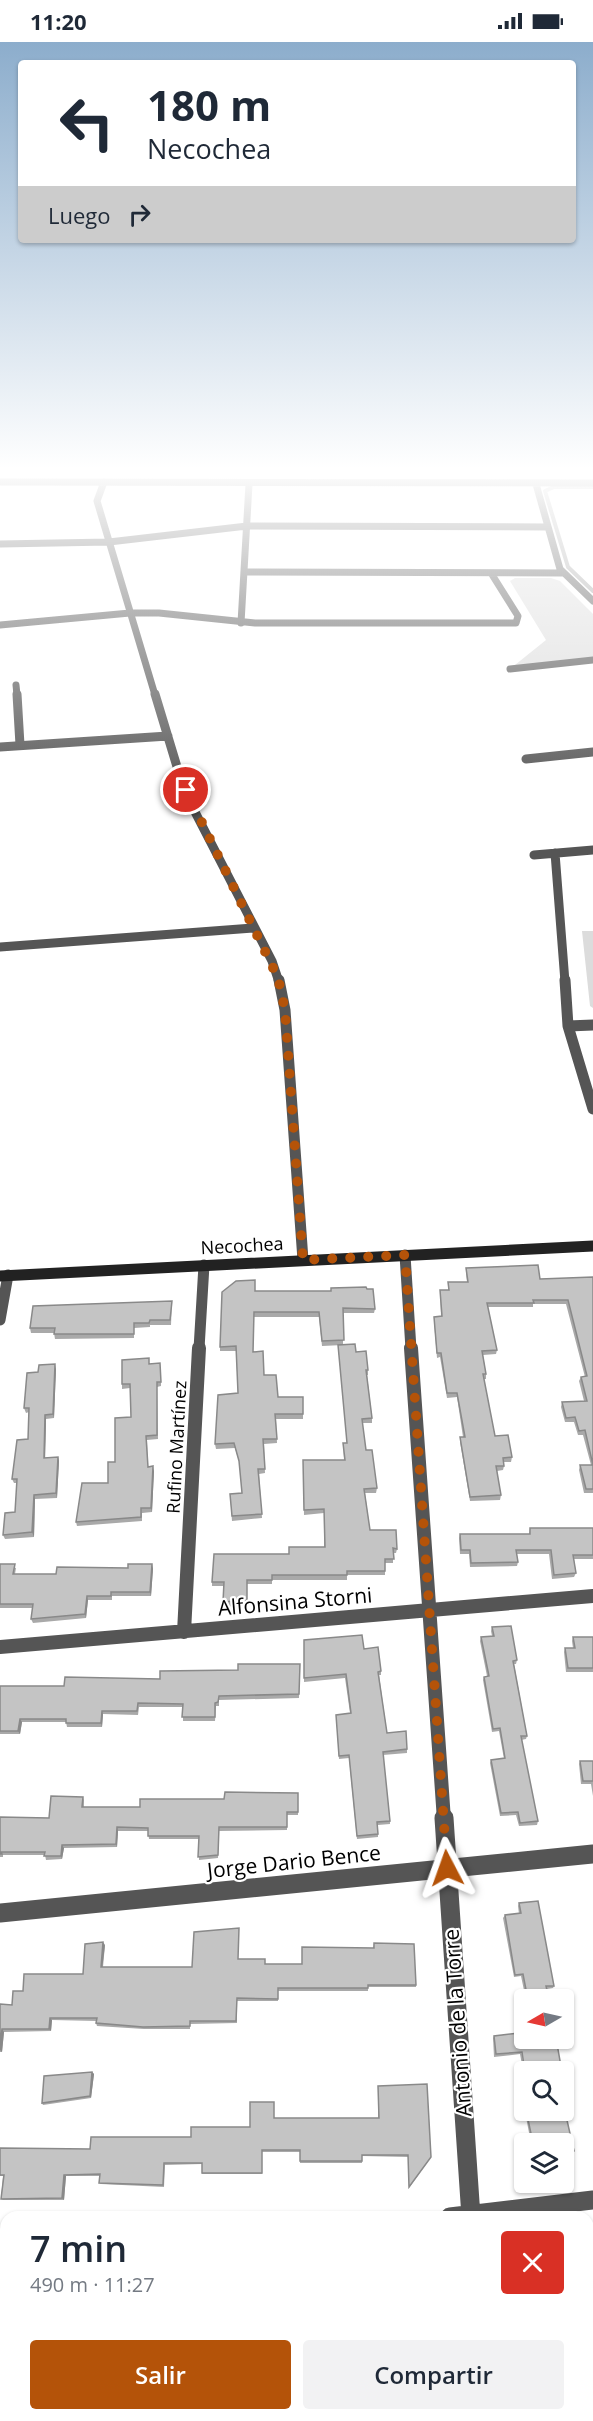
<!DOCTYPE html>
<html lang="es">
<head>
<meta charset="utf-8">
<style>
	body { margin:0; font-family:"Open Sans",sans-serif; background:#f2f2f3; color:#1f2937; height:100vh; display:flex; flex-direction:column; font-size:22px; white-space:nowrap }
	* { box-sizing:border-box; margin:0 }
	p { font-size:20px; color:#747a83 }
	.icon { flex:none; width:33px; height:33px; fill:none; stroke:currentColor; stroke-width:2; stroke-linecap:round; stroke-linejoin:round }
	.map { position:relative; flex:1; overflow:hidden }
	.sheet { position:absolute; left:0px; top:2169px; width:594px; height:210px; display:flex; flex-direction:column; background:#fff; border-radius:18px 18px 0 0; box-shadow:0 2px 4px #0004 }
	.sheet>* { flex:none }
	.banner { position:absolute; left:18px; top:18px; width:558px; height:183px; border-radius:6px; box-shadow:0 2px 4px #0004; background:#fff; color:#1f2937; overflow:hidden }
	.needle { width:39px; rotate:261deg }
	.fabs { position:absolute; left:514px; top:1947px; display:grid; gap:12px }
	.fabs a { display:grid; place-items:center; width:60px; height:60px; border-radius:6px; background:#fff; box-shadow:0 2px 4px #0004; font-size:30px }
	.pin { position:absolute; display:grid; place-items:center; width:51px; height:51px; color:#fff; margin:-26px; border:3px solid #fff; border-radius:50%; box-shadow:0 2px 6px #0007 }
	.me { position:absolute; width:66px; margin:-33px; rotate:356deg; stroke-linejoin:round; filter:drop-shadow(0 0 4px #0008) }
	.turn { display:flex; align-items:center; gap:21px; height:126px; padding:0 30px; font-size:27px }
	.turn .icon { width:78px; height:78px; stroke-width:2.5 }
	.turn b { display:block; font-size:42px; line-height:51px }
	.then { display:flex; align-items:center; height:57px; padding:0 30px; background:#0003; gap:12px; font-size:22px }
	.round { display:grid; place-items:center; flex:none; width:63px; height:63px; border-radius:6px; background:#f2f2f3 }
	.overview { display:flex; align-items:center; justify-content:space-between; height:102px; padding:0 30px }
	h1 { font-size:36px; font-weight:600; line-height:45px }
	.button { display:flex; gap:12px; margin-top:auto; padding:12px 30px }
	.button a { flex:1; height:69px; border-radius:6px; background:#b45309; color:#fff; font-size:24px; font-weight:600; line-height:69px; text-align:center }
	.button a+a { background:#f2f2f3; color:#1f2937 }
	.status { display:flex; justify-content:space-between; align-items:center; height:42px; padding:0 30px; background:#fff; direction:ltr }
	.status svg { height:16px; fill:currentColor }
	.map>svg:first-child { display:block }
	.green { fill:#dcdcdc }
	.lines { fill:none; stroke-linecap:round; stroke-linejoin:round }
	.stream { stroke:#a3a3a3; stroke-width:4 }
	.street-far4 { stroke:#555; stroke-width:7 }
	.street-far3 { stroke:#555; stroke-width:9 }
	.street-far2 { stroke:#555; stroke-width:11 }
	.street-far1 { stroke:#555; stroke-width:14 }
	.street { stroke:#555; stroke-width:19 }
	.secondary { stroke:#222; stroke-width:11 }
	.wall { fill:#a9a9a9 }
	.shaded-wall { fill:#898989 }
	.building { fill:#c4c4c4; stroke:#898989; stroke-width:1.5 }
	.route { stroke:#b45309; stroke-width:10; stroke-dasharray:0 18 }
	.labels { text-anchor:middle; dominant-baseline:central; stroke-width:4.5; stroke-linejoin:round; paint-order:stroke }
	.street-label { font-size:18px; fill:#000; stroke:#fff }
	.near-street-label { font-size:21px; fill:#000; stroke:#fff }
</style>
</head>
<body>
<div class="status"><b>11:20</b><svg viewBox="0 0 49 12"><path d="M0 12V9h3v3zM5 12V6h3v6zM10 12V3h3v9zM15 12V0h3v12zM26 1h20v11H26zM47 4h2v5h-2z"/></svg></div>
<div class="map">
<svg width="593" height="2379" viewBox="0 0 593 2379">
	<rect width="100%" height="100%" fill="#fff"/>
	<path class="green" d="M515,536H551L560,539L593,572V618L510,627L546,598L510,539Z
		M582,889H593V966L590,964Z
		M0,2272L6,2298V2373H21L23,2379H0Z"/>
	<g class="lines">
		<path class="stream" d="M593,445H554L545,449L568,525L593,549"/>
		<path class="street-far4" d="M0,440L593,441
			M104,440L97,459L155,653
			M536,442L560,527L593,559
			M0,502L109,500L247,484L548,485
			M244,530L564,531
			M241,581L249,442
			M0,583L130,571H159L255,581H516L518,574L491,531
			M510,627L593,618
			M16,643L17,653"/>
		<path class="street-far3" d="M17,652L20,703
			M155,652L178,728L194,768L272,919L279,940
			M0,705L168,694
			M526,717L593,710
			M555,811L565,940
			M534,813L593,808
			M0,905L253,886"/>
		<path class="street-far2" d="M279,938L285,968L303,1218
			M565,938L568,984L593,1067
			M568,984L593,983
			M405,1213L411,1307
			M0,1278L8,1233
			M199,1307L204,1223"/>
		<path class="street-far1" d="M411,1306L444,1778
			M184,1590L199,1306
			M0,1605L593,1554"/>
		<path class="street" d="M444,1776L471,2175
			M0,1871L593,1812
			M450,2175L593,2158
			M0,2228L6,2227
			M484,2373L485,2379"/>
		<path class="secondary" d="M0,1234L593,1204"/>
	</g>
	<path class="wall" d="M466,1226L540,1237L593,1235V1451H584L579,1428L580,1423H591L583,1393H578L574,1380H565L561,1365L562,1360L584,1359L579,1339L581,1335H585L566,1262H533V1265H488L497,1308L496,1312L483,1313L486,1332V1337H484L495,1394L512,1415L511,1420H504V1424L503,1428L497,1429L501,1453L500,1458L470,1459L460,1400V1395H463L457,1355L447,1356L440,1315L437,1316L434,1280V1275L441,1274L440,1248H448V1240H467L466,1231Z
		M367,1247L375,1267L374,1271H343V1303L322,1304L319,1275H254L253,1310L264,1333L278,1355H303V1377H276L277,1401L264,1402L265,1431L259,1432L262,1476L232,1479L230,1452L242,1451L240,1423L235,1406L216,1407L215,1402L238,1351L236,1309H220V1305L255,1249H331Z
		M172,1259L171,1283H150V1285L134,1286V1296L55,1297L54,1291H31L30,1286Z
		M338,1303L356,1310L368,1328V1333H367L372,1376V1381H362L366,1408L377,1446L376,1451H365L370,1488L397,1507L396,1511H393V1521H385V1533H347V1538H272V1542H247V1563L224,1565V1544H212V1540L289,1512L324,1505V1471L304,1473L303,1418H344L343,1401H347Z
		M150,1322L161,1326V1344L157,1345L158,1397L147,1398L148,1425L154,1429L152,1470L142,1471V1479L77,1484L76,1480L108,1441L131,1375L130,1346L122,1347V1342Z
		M56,1327L54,1376L46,1377L45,1416L58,1415L59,1419L57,1456L35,1457L34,1495L5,1497L3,1493L15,1470L17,1441H14L12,1437L28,1397L29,1370L26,1371L24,1366L38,1330Z
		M530,1486H593V1517H574L576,1531L574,1535L552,1537L549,1512H517L518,1520L517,1524L470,1525L469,1512H460L459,1496L460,1492H529Z
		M0,1522L16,1526L15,1532H56L128,1526L152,1522L153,1527L151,1554H112V1558H88L86,1576L33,1581L31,1577L33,1566H0Z
		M492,1585L517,1618L516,1622H514L527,1694L526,1697L521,1698L538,1779L537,1783L519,1784L516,1773L500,1774L490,1721L491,1718L504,1717L499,1689L492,1690L483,1638L484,1635L487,1634L480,1599L481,1595L492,1594L491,1589Z
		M573,1595H593V1630H566L564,1610L565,1606H573L572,1599Z
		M304,1598L364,1607L381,1629V1633H379L387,1691L407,1707V1711L383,1713L390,1779V1782L378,1783V1795L357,1797L349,1716L339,1717L336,1673L350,1671L345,1636L304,1640Z
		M300,1622L299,1656L219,1658V1664H216L215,1679H183V1665H139L138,1673L103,1672L102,1685H67L66,1680H22L20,1692H0V1644H64L160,1637L238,1628Z
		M580,1719H593V1754L591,1742H581L579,1722Z
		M298,1751V1773H287V1788L219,1789L218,1816L199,1818V1797H149L148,1789H118L117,1805L64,1806L62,1817L46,1818L45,1813H3V1815H0V1775L49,1776L83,1755L84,1758V1765H140L224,1757Z
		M519,1861L554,1944L553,1946L547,1947L549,1958H526L521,1934L514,1935L503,1876L505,1873L519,1872L518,1864Z
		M374,1901L416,1943V1945H368V1949H278V1959H237V1981L190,1982V1987H144L97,1984L96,1981L97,1979L52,1978L51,1989L4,1990L2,2010H0V1963H12L23,1949L83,1932L105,1903L103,1925H192L238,1917L265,1922H302L373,1906Z
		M515,1973L525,2030V2039L520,2012L494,2015L493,1996L494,1994L517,1991L514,1975Z
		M92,2030L94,2032L91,2056L43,2063L42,2061Z
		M378,2044L431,2115L409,2146L408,2115L362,2114V2121H300V2110H262V2132H202V2122L165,2123L164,2145L101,2142L99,2141L100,2134H66L64,2158H3L1,2157L3,2134H0V2106L90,2107L191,2095L250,2085L274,2076H378Z
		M526,2068L574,2109L573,2111L564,2112V2102L531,2101L525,2070Z
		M525,2102V2123L522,2105Z"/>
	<path class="shaded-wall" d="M55,1322L56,1327L54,1376L53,1372Z
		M45,1373L46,1377L45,1420L44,1416Z
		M58,1415L59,1419L57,1456L56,1451Z
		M153,1424L154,1429L152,1470L151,1466Z
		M34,1453L35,1457L34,1495L32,1490Z
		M152,1522L153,1527L151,1554L150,1550Z
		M87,1554L88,1558L86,1576L85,1572Z
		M102,1669L103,1672L102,1685L101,1681Z
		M20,1677L22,1680L20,1692L18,1689Z
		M117,1785L118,1789L117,1805L116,1802Z
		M62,1803L64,1806L62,1817L61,1814Z
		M103,1900L105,1903L102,1928L101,1925Z
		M50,1976L52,1978L51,1989L49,1987Z
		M2,1987L4,1990L2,2010L0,2008V2005Z
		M92,2030L94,2032L91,2056L90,2054Z
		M64,2133L66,2134L64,2158L62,2156Z"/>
	<path class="building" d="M538,1223L540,1237L593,1235V1423L585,1388L579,1389L575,1375L566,1376L562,1360L587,1359L581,1335L587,1334L568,1258H533L534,1261H487L497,1308L482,1309L486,1332H483L495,1394L508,1393L512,1415L503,1416L504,1424H496L501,1453L470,1455L460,1395H465L457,1351H447L441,1311H437L434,1275L442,1274L440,1248H449L448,1240H468L466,1226Z
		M255,1238V1249H331V1246L366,1245L367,1247H373L375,1267L343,1266L344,1298L322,1299L319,1270H254L253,1310L263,1309L264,1333H276L278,1355H303V1372H275L277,1397H263L265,1427H258L262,1472L232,1474L230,1452L242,1451L239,1419L234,1401L215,1402L218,1353L238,1351L236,1304L220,1305L222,1250L236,1239Z
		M172,1259L170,1278H150L149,1281H134V1292H54L55,1286H30L33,1264Z
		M355,1302L356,1310L366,1309L368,1328H366L372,1376L362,1377L366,1408H372L377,1446L364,1447L370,1488H396L397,1507L393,1506L394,1517H385V1529H347V1533H272V1538H247V1558L223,1560L224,1540H212L214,1512H289V1505H325L324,1467L304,1468L303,1418H345L343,1401H347L338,1303Z
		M149,1316V1322L160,1321L161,1340H157V1393L146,1394L148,1425L153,1424L151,1466H141V1475L76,1480L82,1441H108V1420H115V1376L131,1375L130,1342H122V1318Z
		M55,1322L53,1372L45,1373L44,1416L58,1415L56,1451L34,1453L32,1490L3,1493L5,1471L15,1470L17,1437H12L17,1398L28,1397L29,1366H24L27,1331L38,1330L39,1323Z
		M580,1423H593V1447H586Z
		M530,1486H593V1513H573L576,1531L554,1533L551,1508H516L518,1520L471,1521L470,1508H461L460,1492H530Z
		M0,1522H15L13,1532H56L57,1525L128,1526V1522H152L150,1550H111V1554H87L85,1572L31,1577L33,1562H0Z
		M511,1584L517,1618L513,1619L527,1694H521L538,1779L520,1781L518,1770L501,1771L491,1718L505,1716L500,1686L493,1687L484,1635L489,1634L481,1595L494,1594L492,1585Z
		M362,1593L364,1607L378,1605L381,1629L378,1630L387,1691L406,1689L407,1707L383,1710L390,1779L377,1780L378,1792L357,1794L349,1713L339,1714L336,1673L351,1671L346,1632L304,1636V1598Z
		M573,1595H593V1626H568L565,1606H575Z
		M238,1622H300L299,1652L219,1654L218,1660L215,1661V1675H182L183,1662L138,1661L137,1669H102L101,1681H66V1677H20L18,1689H0V1644H64L65,1635L160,1637V1629L238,1628Z
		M580,1719H593V1739H583Z
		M225,1750L298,1751V1770H287V1785H219L218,1813L198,1815L199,1794H148V1786L117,1785L116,1802L62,1803L61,1814H44L45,1810H1L2,1812H0V1775L49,1776L51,1754L83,1755L82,1765H140V1757H224Z
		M538,1859L554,1944H546L549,1958H528L523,1932L515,1933L505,1873L521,1871L519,1861Z
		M239,1886L238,1917H265V1922H302V1905L374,1906V1901L414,1902L416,1943H368V1946H278V1957L237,1956L236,1979H190V1984L143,1985L96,1981L97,1976H50L49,1987H2L0,2005V1962L12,1963L13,1949H23L24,1932H83L85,1902L103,1900L101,1925H192L194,1890Z
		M525,1972V1996H556L562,2030H525L522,2010L496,2012L494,1994L519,1991L515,1973Z
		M92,2030L90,2054L42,2061L44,2034Z
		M427,2042L431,2115L409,2145L408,2113H362V2119H300V2108H262V2131H202V2121H164L163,2143L99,2141L100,2132L64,2133L62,2156L1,2157L4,2133H0V2106L90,2107L91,2095H191V2085H250V2060H274V2076H379L378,2044Z
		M564,2065L574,2109L564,2111V2102H530L533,2101L526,2068H564Z
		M593,2196V2257L588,2258V2197Z
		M588,2259L593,2287V2379H557L556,2373H588Z
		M149,2373H219L218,2379H149Z
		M313,2373H419L420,2379H313Z"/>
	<linearGradient id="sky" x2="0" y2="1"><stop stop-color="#8cadcc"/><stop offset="0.56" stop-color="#fff"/><stop offset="1" stop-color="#fff" stop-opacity="0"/></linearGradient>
	<rect width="593" height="761" fill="url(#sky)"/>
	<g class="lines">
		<path class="route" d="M186,748L278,936L285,968L303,1218L405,1213L447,1826"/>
	</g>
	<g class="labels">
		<g class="street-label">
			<text transform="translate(242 1203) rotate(-3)">Necochea</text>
			<text transform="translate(176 1405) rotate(-87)">Rufino Martínez</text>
		</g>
		<g class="near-street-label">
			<text transform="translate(295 1559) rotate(-5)">Alfonsina Storni</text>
			<text transform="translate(294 1819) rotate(-6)">Jorge Dario Bence</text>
			<text transform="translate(457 1981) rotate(-94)">Antonio de la Torre</text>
		</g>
	</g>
</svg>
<div class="fabs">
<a><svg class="needle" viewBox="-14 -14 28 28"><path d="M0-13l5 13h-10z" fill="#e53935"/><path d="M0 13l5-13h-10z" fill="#747a83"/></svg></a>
<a><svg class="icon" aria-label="search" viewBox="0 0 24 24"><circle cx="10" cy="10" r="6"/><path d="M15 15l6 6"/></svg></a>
<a><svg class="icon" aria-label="layers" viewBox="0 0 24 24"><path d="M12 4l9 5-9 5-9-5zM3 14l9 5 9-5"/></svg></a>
</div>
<div class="pin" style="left:186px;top:748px;background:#d93025"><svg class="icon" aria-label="arrive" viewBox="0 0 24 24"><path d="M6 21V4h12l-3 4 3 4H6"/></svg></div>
<svg class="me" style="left:447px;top:1826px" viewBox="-20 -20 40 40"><path d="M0-17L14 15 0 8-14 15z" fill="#b45309" stroke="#fff" stroke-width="4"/></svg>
<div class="banner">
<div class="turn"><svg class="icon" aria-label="left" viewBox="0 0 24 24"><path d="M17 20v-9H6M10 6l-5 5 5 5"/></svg><div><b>180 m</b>Necochea</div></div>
<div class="then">Luego<svg class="icon" aria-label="right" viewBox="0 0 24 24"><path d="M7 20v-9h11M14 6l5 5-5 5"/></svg></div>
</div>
<section class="sheet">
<div class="overview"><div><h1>7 min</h1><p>490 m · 11:27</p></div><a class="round" style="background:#d93025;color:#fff"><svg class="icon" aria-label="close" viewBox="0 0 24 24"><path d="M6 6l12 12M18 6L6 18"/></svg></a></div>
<div class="button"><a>Salir</a><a>Compartir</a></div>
</section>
</div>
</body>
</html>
